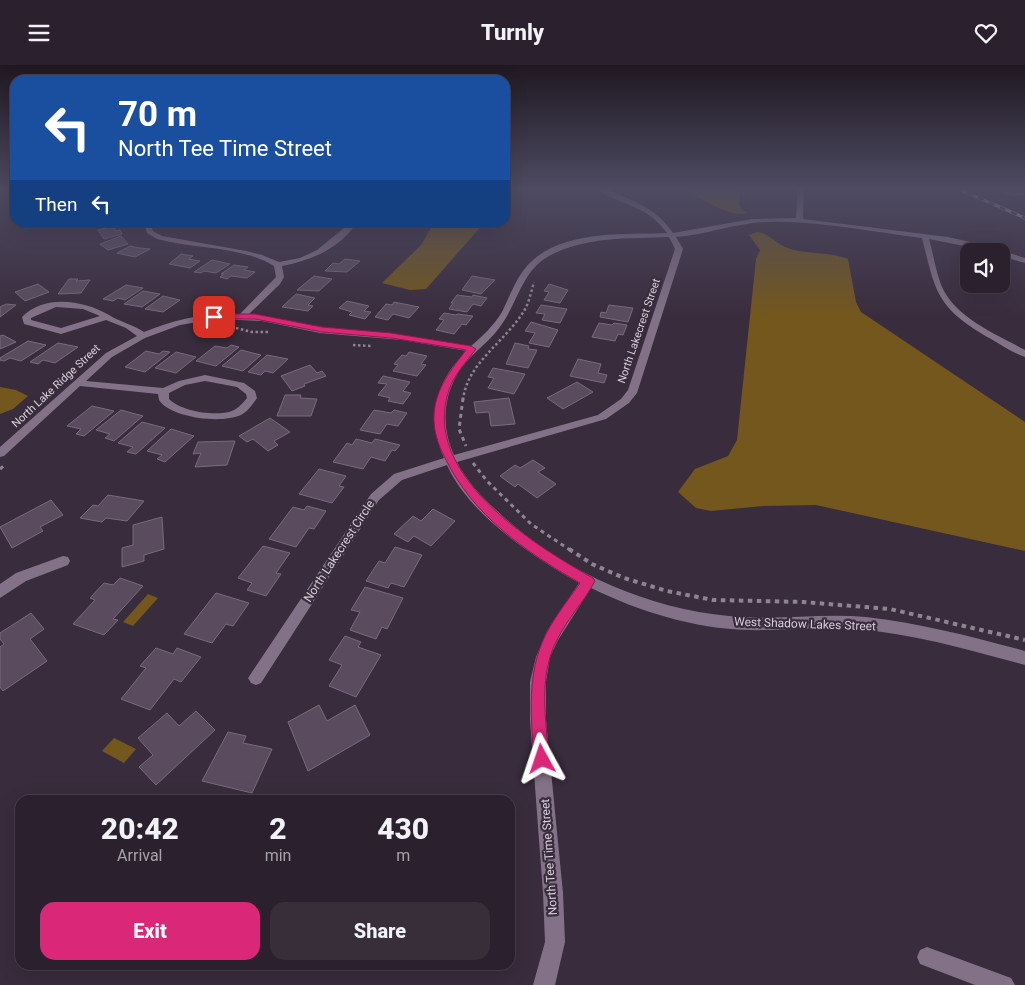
<!DOCTYPE html>
<html lang="en">
<head>
<meta charset="utf-8">
<style>
	body { margin:0; font-family:Roboto,sans-serif; background:#372e3a; color:#f1f3f6; height:100vh; display:flex; flex-direction:column; font-size:19px; white-space:nowrap }
	* { box-sizing:border-box; margin:0 }
	p { font-size:16px; color:#a6a3aa }
	.icon { flex:none; width:28px; height:28px; fill:none; stroke:currentColor; stroke-width:2; stroke-linecap:round; stroke-linejoin:round }
	.map { position:relative; flex:1; overflow:hidden }
	.sheet { position:absolute; left:15px; top:730px; width:500px; height:175px; display:flex; flex-direction:column; background:#2b212e; border-radius:15px; box-shadow:0 5px 20px #0002,0 0 0 1px #473e4a }
	.sheet>* { flex:none }
	.top-card { position:absolute; left:10px; top:10px; width:500px; height:152px; border-radius:15px; box-shadow:0 5px 20px #0002,0 0 0 1px #473e4a; background:#1a4fa0; color:#fff; overflow:hidden }
	.tools { position:absolute; left:960px; top:178px; display:grid; gap:10px }
	.tools a { display:grid; place-items:center; width:50px; height:50px; border-radius:10px; background:#2b212e; box-shadow:0 5px 20px #0002,0 0 0 1px #473e4a; font-size:25px }
	.pin { position:absolute; display:grid; place-items:center; width:42px; height:42px; color:#fff; margin:-21px; border-radius:10px; box-shadow:0 2px 8px #0006 }
	.me { position:absolute; width:55px; margin:-28px; rotate:355deg; stroke-linejoin:round; filter:drop-shadow(0 0 4px #0008) }
	.turn { display:flex; align-items:center; gap:18px; height:105px; padding:0 25px; font-size:22px }
	.turn .icon { width:65px; height:65px; stroke-width:2.5 }
	.turn b { display:block; font-size:35px; line-height:42px }
	.then { display:flex; align-items:center; height:48px; padding:0 25px; background:#0003; gap:10px; font-size:19px }
	.eta { display:flex; justify-content:space-evenly; align-items:center; height:85px; text-align:center }
	.eta b { font-size:30px; font-weight:800; line-height:35px }
	.button { display:flex; gap:10px; margin-top:auto; padding:10px 25px }
	.button a { flex:1; height:58px; border-radius:15px; background:#db2777; color:#fff; font-size:20px; font-weight:800; line-height:58px; text-align:center }
	.button a+a { background:#372e3a; color:#f1f3f6 }
	header { display:flex; justify-content:space-between; align-items:center; height:65px; padding:0 25px; background:#2b212e; font-size:22px; font-weight:800 }
	.map>svg:first-child { display:block }
	.water { fill:#73571c }
	.building { fill:#5a4c5e; stroke:#796a7d }
	.lines { fill:none; stroke-linecap:round; stroke-linejoin:round }
	.path-far2 { stroke:#8f8492; stroke-width:2.5; stroke-dasharray:2.5 2.5; stroke-linecap:butt }
	.path-far1 { stroke:#8f8492; stroke-width:3; stroke-dasharray:4 4; stroke-linecap:butt }
	.path { stroke:#8f8492; stroke-width:4; stroke-dasharray:4.5 4.5; stroke-linecap:butt }
	.minor { fill:#837287; fill-rule:evenodd }
	.rail-casing { stroke:#b2a8b4; stroke-width:3 }
	.rail { stroke:#392c3d; stroke-width:2; stroke-dasharray:6; stroke-linecap:butt }
	.route { fill:#db2777; stroke:#8e194d }
	.labels { text-anchor:middle; dominant-baseline:central; stroke-width:4.5; stroke-linejoin:round; paint-order:stroke }
	.far-street-label { font-size:11px; fill:#d8cfda; stroke:#392c3d }
	.street-label { font-size:12px; fill:#d8cfda; stroke:#392c3d }
</style>
</head>
<body>
<header><svg class="icon" aria-label="menu" viewBox="0 0 24 24"><path d="M4 6h16M4 12h16M4 18h16"/></svg>Turnly<svg class="icon" aria-label="heart" viewBox="0 0 24 24"><path d="M12 20l-8-8c-3-5 5-10 8-4 3-6 11-1 8 4z"/></svg></header>
<div class="map">
<svg width="1025" height="920" viewBox="0 0 1025 920">
	<rect width="100%" height="100%" fill="#392c3d"/>
	<path class="water" d="M682,123H740L739,141L747,148C732,154 696,131 682,123Z
		M434,158H484L426,224L410,225L382,218L421,180Z
		M757,167C768,168 775,177 785,182C804,190 828,186 848,194L856,237L861,247L1025,357V486L816,440L763,441L711,446L696,443L678,427L695,404L728,391L737,375L756,194L760,185L749,170Z
		M0,322L16,325L28,331L13,344L0,349Z
		M148,529L158,533L133,561L123,557Z
		M114,673L136,684L124,698L102,686Z"/>
	<path class="building" d="M995,123H1011L1024,129L1013,131Z
		M113,161L116,166L120,165L122,169L104,174L98,165Z
		M121,171L128,179L108,185L100,179Z
		M130,181L140,183L150,184L135,192L117,188Z
		M181,189L193,191L189,194L200,196L190,203L169,199Z
		M345,194L360,196L347,207L325,206L333,198L339,199Z
		M212,195L230,199L216,208L204,206L201,208L194,207Z
		M234,200L248,202L244,205L255,207L247,213L231,211L227,214L220,212L224,209H221Z
		M314,211L332,214L319,226L297,225Z
		M472,211L495,215L481,229L462,225Z
		M69,214H78L76,216L90,215L81,228L58,229Z
		M38,219L49,227L25,236L15,227Z
		M549,219L568,225L560,238L544,235L549,227L544,226Z
		M126,220L143,223L125,235L118,233L113,236L103,234Z
		M143,226L160,229L142,242L124,239Z
		M296,229L315,233L308,240L313,241L308,246L282,242Z
		M457,230L472,232L473,230L487,233L481,241L473,239L467,247L449,244L453,238H451Z
		M163,231L180,235L163,247L145,244Z
		M347,236L369,241L364,246L371,247L365,254L349,250L352,247L339,243Z
		M394,237L419,242L409,253L393,249L388,255L375,252L386,239L392,240Z
		M6,239L16,240L0,252V242Z
		M541,240L567,244L560,258L542,255L545,249L536,248Z
		M609,240L633,243L628,257L600,252L601,247L606,248Z
		M444,248L456,250L457,249L473,251L466,260L462,259L454,269L436,265L444,255L439,254Z
		M531,257L558,265L549,282L529,278L535,268L525,266Z
		M599,258L612,260L614,258L627,260L623,270L618,269L615,276L592,272Z
		M3,270L16,277L0,284V271Z
		M28,276L46,280L21,296L10,293L4,296L0,295V293Z
		M58,278L78,282L55,298L43,295L38,299L30,297Z
		M515,278L529,281L528,284L537,285L528,303L506,299Z
		M231,280L239,282L216,301L196,296L215,281L227,283Z
		M241,285L261,290L243,306L222,301Z
		M146,286L159,289L163,286L170,287L145,307L125,302Z
		M176,287L196,292L176,308L155,303Z
		M409,287L427,291L421,299L426,300L417,311L393,306L398,300L394,299L402,290L406,291Z
		M267,290L288,294L273,308L265,306L261,310L248,307Z
		M578,294L601,299L598,308L607,310L604,318L570,311Z
		M310,300L317,308L322,306L326,311L304,319L305,321L292,326L281,311Z
		M493,303L525,309L514,329L488,323L494,313L488,312Z
		M383,311L410,317L403,326L411,328L403,339L388,336L390,333L378,330L387,319L378,318Z
		M577,317L593,327L563,344L547,333Z
		M285,330H301L300,333L317,334L311,351H277Z
		M509,333L515,359L491,361L489,347L476,348L474,337Z
		M92,341L114,346L84,371L76,369L81,364L67,361Z
		M121,345L143,351L114,376L105,373L110,369L96,365Z
		M374,345L391,348L394,345L407,348L398,361L387,359L380,369L360,365Z
		M270,353L290,367L274,376L278,380L268,386L253,374L247,377L239,371Z
		M142,357L165,363L136,389L127,387L133,382L118,378Z
		M171,364L194,371L165,397L157,394L162,390L147,386Z
		M356,374L372,378L375,374L400,380L395,386L392,385L385,396L371,392L363,404L333,397L347,378L352,380Z
		M235,376L227,400L195,402L201,388L193,389L198,377Z
		M533,395L545,403L538,407L556,419L537,433L518,419L515,422L500,411L515,400L520,403Z
		M319,404L346,411L339,421L344,422L332,438L299,429Z
		M108,430L144,436L127,456L106,453L102,457L80,453L93,440L98,441Z
		M51,435L63,450L40,462L43,466L12,483L0,462Z
		M307,441L326,446L314,464L309,463L296,482L269,474L293,442L304,445Z
		M433,444L455,456L431,481L414,471L408,477L394,469L413,451L421,456Z
		M162,452L164,484L144,490V496L122,502V483L133,480V460Z
		M263,481L290,488L276,508L281,509L266,531L247,525L252,518L238,513Z
		M395,482L422,490L404,522L391,518L388,523L366,516L379,496L385,498Z
		M120,513L143,521L113,554L118,555L104,570L73,559L95,535L90,533L104,518L113,520Z
		M365,522L403,533L387,564L382,562L376,574L350,565L360,547L351,545Z
		M216,528L249,538L233,561L226,559L212,578L184,569Z
		M31,548L44,564L30,574L47,596L3,626L0,622V582L4,579L0,574V568Z
		M345,571L361,577L358,582L381,590L356,632L329,621L342,600L329,595Z
		M156,583L173,589L177,583L201,592L181,617L174,614L150,645L121,634L146,603L140,601Z
		M319,640L327,656L355,640L370,670L308,706L288,657Z
		M196,646L215,665L156,720L139,702L153,690L138,673L167,648L179,661Z
		M228,667L246,671L243,678L272,684L252,728L202,716Z"/>
	<g class="lines">
		<path class="path-far2" d="M236,263L252,267H270
			M353,280L371,281
			M463,335C467,298 505,277 524,246C529,238 531,227 534,217"/>
		<path class="path-far1" d="M463,333L459,364L466,381
			M473,398L487,416L531,459L570,485
			M0,404L6,399"/>
		<path class="path" d="M569,484L592,499L624,513L667,526L713,535L803,537L890,544L1025,575"/>
		<path class="minor" d="M595,123C605,123 613,127 622,131C644,140 659,148 673,168L752,154L796,153L798,123H804L803,154L948,172L984,180L1025,193V198L1001,191V186H990L929,174C934,191 936,210 944,226C960,255 998,270 1025,285V292C1013,288 1001,280 991,274C937,243 936,229 922,173C872,167 816,155 766,157C736,158 706,170 676,172L683,184L637,328L629,338L606,354L457,397C466,415 481,431 495,444C558,504 643,543 729,551C775,556 820,548 866,552C920,558 973,572 1025,586V600C969,585 912,568 854,564C819,561 783,566 748,565C695,564 638,546 591,523L558,575L550,592L546,617V655L563,828L565,877L555,920H533L545,877L543,828L530,655V617L536,592L547,566L579,518C534,492 469,450 447,400L402,415L379,435L261,618L256,620L251,618L248,613L371,429L394,409L444,393C426,353 435,316 467,286L402,275L320,268L262,256L216,254L180,260L145,273L112,292L86,316L163,323L179,316L205,310L244,318L255,326L257,333C252,340 248,346 241,350C221,359 171,353 159,335L158,329L80,321L4,391L0,392V382L106,288L137,271L126,263L106,255L61,269L24,259L22,252C44,229 84,235 109,250C120,257 132,259 144,267C174,255 207,246 240,249L276,212L274,201C242,181 194,184 157,174L147,168L144,158H150L153,166L162,171L246,186L262,190L279,197L300,193L317,185L350,158H356C341,183 310,196 282,201L284,212L280,219L249,249L320,262L402,270L471,281C483,271 494,260 502,247C509,233 514,218 523,206C554,164 620,170 667,168C645,138 622,142 595,123ZM669,172L675,184L628,325L621,334L598,350L454,390C439,358 444,321 468,295C479,283 493,273 502,259C518,236 523,205 549,191C586,171 628,174 669,172ZM56,242L83,244L100,251L61,263L31,255V253ZM205,316L237,322L246,329L247,333C242,339 237,345 229,347C212,351 181,346 169,334V328L185,320Z
			M63,491L68,492L70,496L68,500L26,516L0,533V519L16,508Z
			M927,882L1011,913L1015,920H975L920,899L917,892L920,885Z"/>
		<defs>
			<path id="rail" d="M956,123L1025,153"/>
		</defs>
		<use href="#rail" class="rail-casing"/>
		<use href="#rail" class="rail"/>
	</g>
	<linearGradient id="sky" x2="0" y2="1"><stop stop-color="#1f1822"/><stop offset="0.49" stop-color="#4e4b62"/><stop offset="1" stop-color="#4e4b62" stop-opacity="0"/></linearGradient>
	<rect width="1025" height="252" fill="url(#sky)"/>
	<path class="route" d="M255,249L322,262L391,268L471,281L476,284C466,297 454,310 449,325C420,409 532,479 593,513L595,516C584,537 567,554 557,575C538,611 546,655 549,694L547,699L542,702L536,699L534,694C531,651 526,609 546,569C555,551 569,534 580,518C526,487 473,451 445,393C438,379 433,366 434,349C436,323 451,305 466,285L391,273L322,267L255,254H214L211,252L214,249Z"/>
	<g class="labels">
		<g class="far-street-label">
			<text transform="translate(639 266) rotate(-71)">North Lakecrest Street</text>
			<text transform="translate(56 321) rotate(-43)">North Lake Ridge Street</text>
		</g>
		<g class="street-label">
			<text transform="translate(339 486) rotate(-57)">North Lakecrest Circle</text>
			<text transform="translate(805 559) rotate(2)">West Shadow Lakes Street</text>
			<text transform="translate(549 792) rotate(-94)">North Tee Time Street</text>
		</g>
	</g>
</svg>
<div class="tools">
<a><svg class="icon" aria-label="sound" viewBox="0 0 24 24"><path d="M4 9h4l5-4v14l-5-4H4zM17 9q2 3 0 6"/></svg></a>
</div>
<div class="pin" style="left:214px;top:252px;background:#d93025"><svg class="icon" aria-label="arrive" viewBox="0 0 24 24"><path d="M6 21V4h12l-3 4 3 4H6"/></svg></div>
<svg class="me" style="left:542px;top:694px" viewBox="-20 -20 40 40"><path d="M0-17L14 15 0 8-14 15z" fill="#db2777" stroke="#fff" stroke-width="4"/></svg>
<div class="top-card">
<div class="turn"><svg class="icon" aria-label="left" viewBox="0 0 24 24"><path d="M17 20v-9H6M10 6l-5 5 5 5"/></svg><div><b>70 m</b>North Tee Time Street</div></div>
<div class="then">Then<svg class="icon" aria-label="left" viewBox="0 0 24 24"><path d="M17 20v-9H6M10 6l-5 5 5 5"/></svg></div>
</div>
<section class="sheet">
<div class="eta">
<div><b>20:42</b><p>Arrival</p></div>
<div><b>2</b><p>min</p></div>
<div><b>430</b><p>m</p></div>
</div>
<div class="button"><a>Exit</a><a>Share</a></div>
</section>
</div>
</body>
</html>
